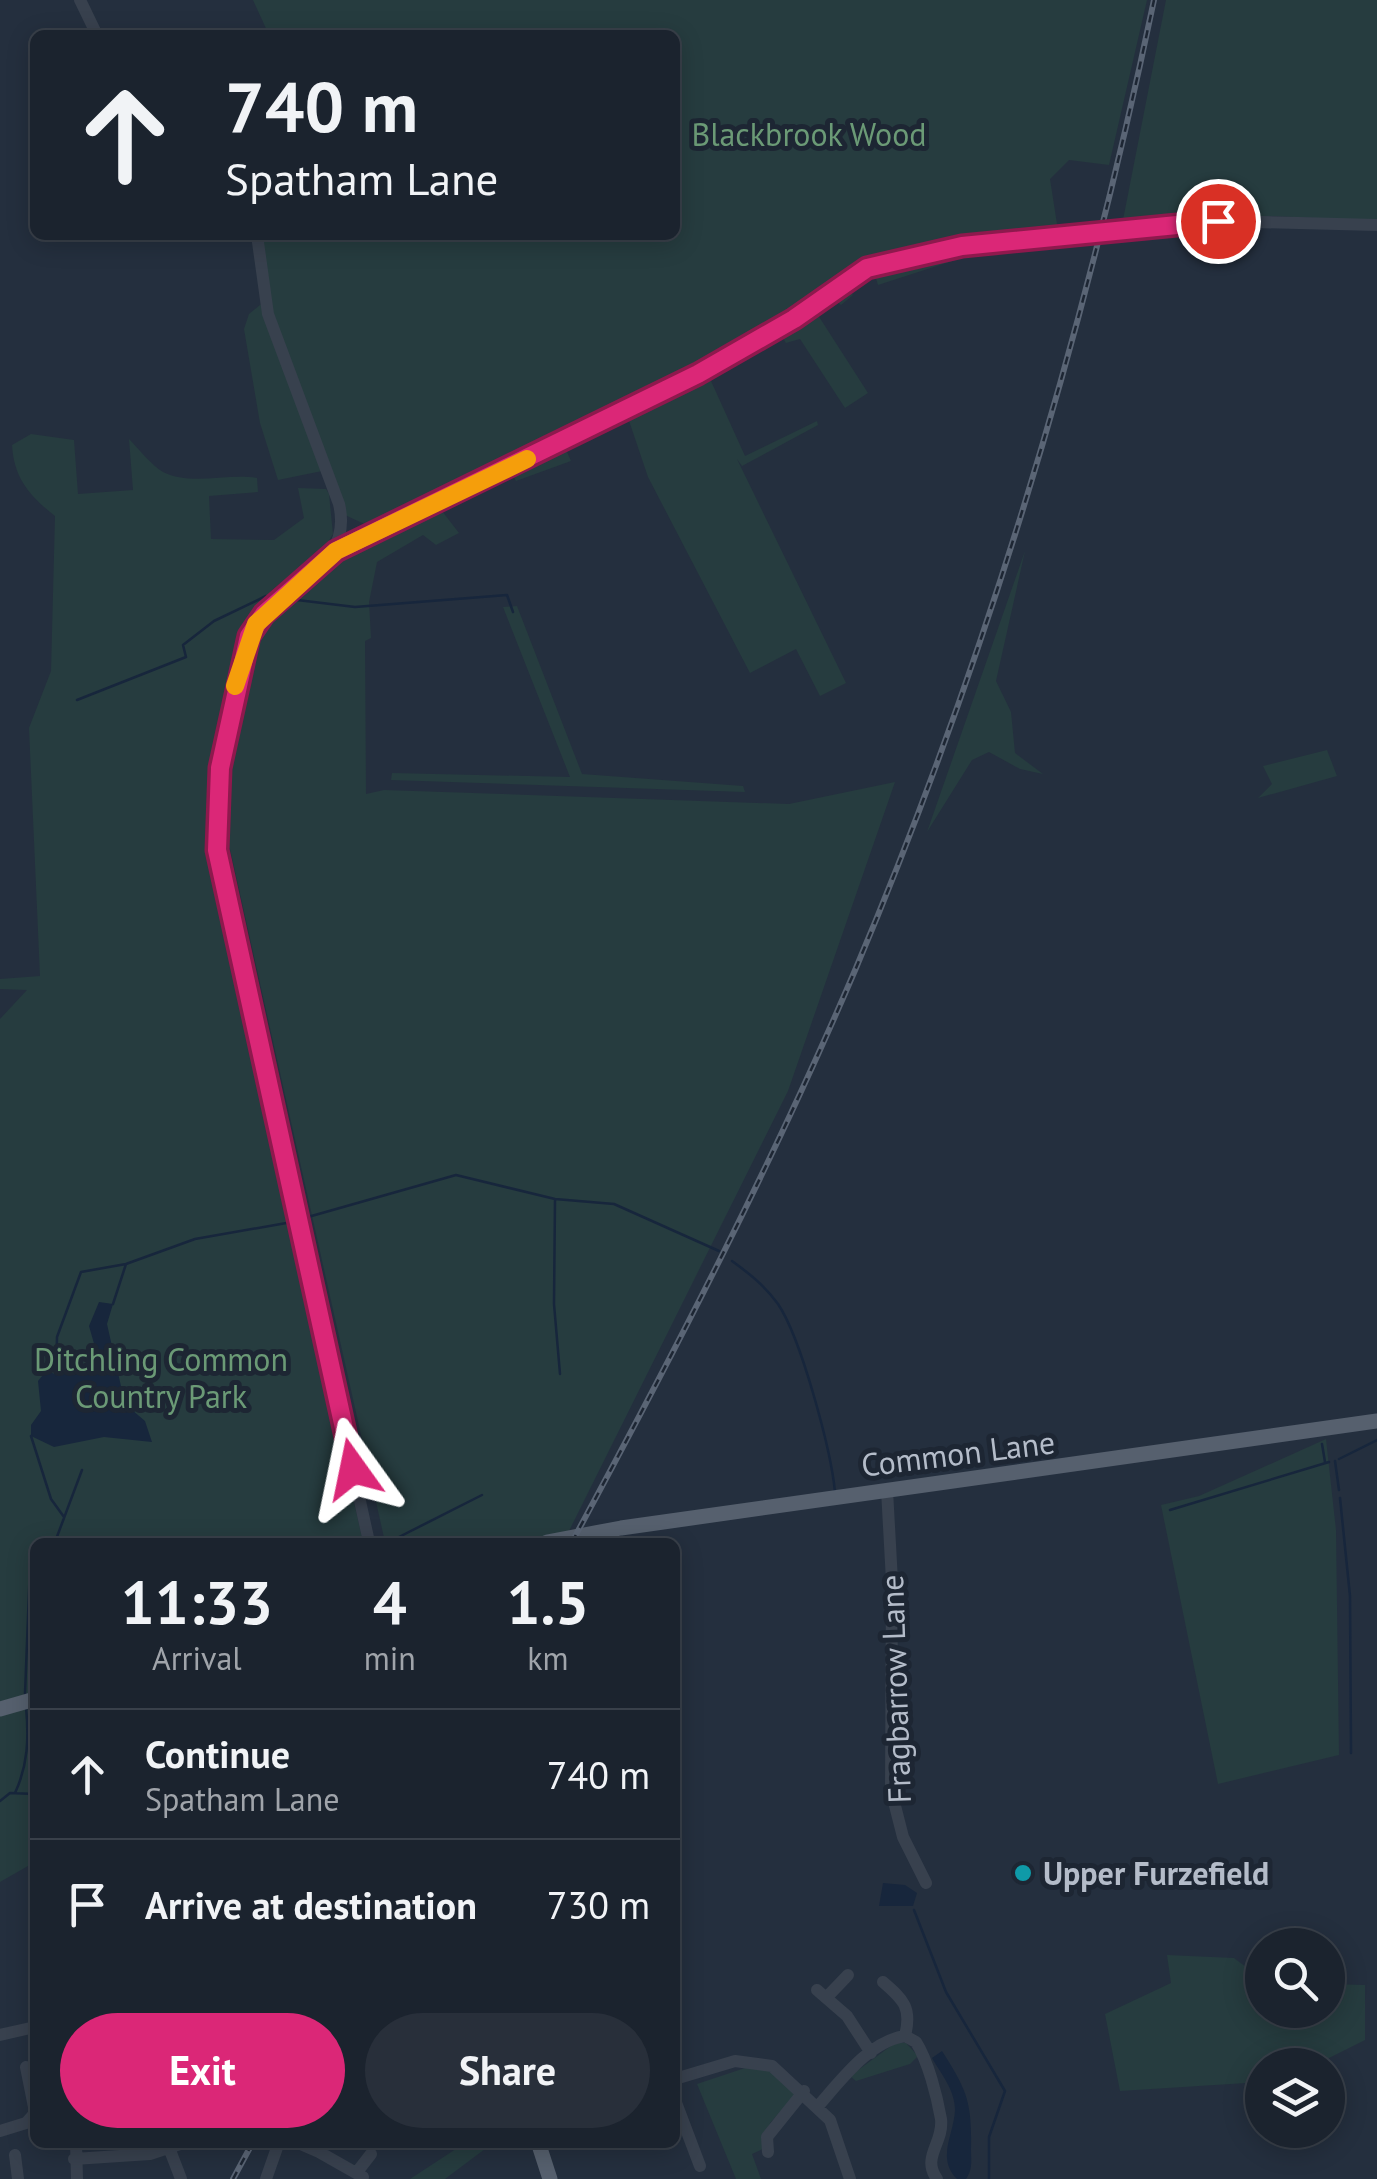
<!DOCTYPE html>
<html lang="en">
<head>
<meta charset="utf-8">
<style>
	body { margin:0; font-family:"PT Sans",sans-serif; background:#282f3a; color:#f1f3f6; height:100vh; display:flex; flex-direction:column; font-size:38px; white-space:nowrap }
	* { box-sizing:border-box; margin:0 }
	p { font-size:32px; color:#a0a4aa }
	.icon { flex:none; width:55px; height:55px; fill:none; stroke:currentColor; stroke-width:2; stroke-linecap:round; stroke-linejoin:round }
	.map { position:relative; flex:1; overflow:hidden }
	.details { position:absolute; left:30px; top:1538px; width:650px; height:610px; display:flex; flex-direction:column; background:#1b232e; border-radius:15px; box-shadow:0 5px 25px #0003,0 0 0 2px #39404a }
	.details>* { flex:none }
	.top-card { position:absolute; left:30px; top:30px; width:650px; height:210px; border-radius:15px; box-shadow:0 5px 25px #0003,0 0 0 2px #39404a; background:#1b232e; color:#f1f3f6; overflow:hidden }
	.tools { position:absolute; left:1245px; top:1928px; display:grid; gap:20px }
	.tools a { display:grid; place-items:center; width:100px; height:100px; border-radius:50%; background:#1b232e; box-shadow:0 5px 25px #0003,0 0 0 2px #39404a; font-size:50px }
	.pin { position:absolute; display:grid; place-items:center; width:85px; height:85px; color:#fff; margin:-42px; border:5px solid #fff; border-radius:50%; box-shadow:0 2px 10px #0007 }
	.me { position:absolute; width:110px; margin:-55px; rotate:348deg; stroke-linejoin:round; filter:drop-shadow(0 0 8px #0008) }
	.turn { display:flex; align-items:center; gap:35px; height:210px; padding:0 30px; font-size:45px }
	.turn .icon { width:130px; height:130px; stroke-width:2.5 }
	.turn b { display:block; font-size:70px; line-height:85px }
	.eta { display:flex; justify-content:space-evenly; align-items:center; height:170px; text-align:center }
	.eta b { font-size:60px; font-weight:700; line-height:70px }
	.button { display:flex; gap:20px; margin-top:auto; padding:20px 30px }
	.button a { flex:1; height:115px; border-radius:60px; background:#db2777; color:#fff; font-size:40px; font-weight:700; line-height:115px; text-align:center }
	.button a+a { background:#282f3a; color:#f1f3f6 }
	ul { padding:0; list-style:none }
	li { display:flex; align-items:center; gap:30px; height:130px; padding:0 30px; border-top:2px solid #39404a }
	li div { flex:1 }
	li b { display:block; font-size:38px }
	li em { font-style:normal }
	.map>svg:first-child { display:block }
	.green { fill:#263c3f }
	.water { fill:#17263c }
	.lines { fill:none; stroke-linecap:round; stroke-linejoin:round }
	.stream { stroke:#17263c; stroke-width:2.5 }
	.minor { stroke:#38414e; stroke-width:12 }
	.major { stroke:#56606e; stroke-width:15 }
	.rail-casing { stroke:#5a6575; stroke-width:6 }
	.rail { stroke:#1d2633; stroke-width:2.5; stroke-dasharray:8; stroke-linecap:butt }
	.route-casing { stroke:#8e194d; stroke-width:25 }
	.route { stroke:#db2777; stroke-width:18 }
	.slow { stroke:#f59e0b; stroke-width:18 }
	.culture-dot { fill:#0f9aa8; stroke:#1d2633; stroke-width:4 }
	.labels { text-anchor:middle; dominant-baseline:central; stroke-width:10; stroke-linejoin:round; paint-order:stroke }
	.park-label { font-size:32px; fill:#6b9a76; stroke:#1d2633 }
	.street-label { font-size:32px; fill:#b4bcc9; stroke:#1d2633 }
	.poi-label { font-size:32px; font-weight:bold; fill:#b4bcc9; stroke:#1d2633; text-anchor:start }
</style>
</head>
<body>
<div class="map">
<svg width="1377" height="2179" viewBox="0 0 1377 2179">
	<rect width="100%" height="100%" fill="#242f3e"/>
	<path class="green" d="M253,0H1147L1109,165L1069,160L1050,179L1057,224L1068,244L974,254L878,285L869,256L838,274L853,295L841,305L822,288L807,298L868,393L845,408L800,339L786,343L772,321L711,381L745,456L817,421L818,425L742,466L737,459L846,683L820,696L796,649L750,673L648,477L624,406L563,443L571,461L516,481L508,467L432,498L459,533L436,545L423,535L377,562L369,602L371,638L365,641L366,794L384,790L789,804L895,782L788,1091L569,1531L513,1542H385L230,849L224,845L226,779L252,640C280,591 339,560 388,535L345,515L327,470L278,480L260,423L244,329L249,314L266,300L256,235H675V35H269Z
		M1166,0H1377V221L1272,216L1122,225Z
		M31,434L74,440L78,494L133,490L129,439C139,449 151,465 163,472C190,486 228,473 257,478L258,492L209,496L211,539L274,540L304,518L298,488L326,489L329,494L333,534L325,547L272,590L249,625L227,693L207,807L217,890L363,1542H35V1862L0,1882V1019L27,990L0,989V979L40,976L29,728L51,671L55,516C30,496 14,479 12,445Z
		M1025,551L996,681L1011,712L1015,753L1043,774L1020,769L989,752L972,760L927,832Z
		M517,606L582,774L743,786L745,792L391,780L392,773L570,777L503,607Z
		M1327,750L1337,776L1258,798L1272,784L1263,766Z
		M1326,1439L1336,1530L1339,1755L1218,1784L1161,1505L1199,1496Z
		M1167,1955L1234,1958L1262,1979V2010H1328V1984L1365,1985V2040L1315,2065H1262V2082L1120,2091L1105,2014L1171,1983Z
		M895,2043H906L918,2056L910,2064L856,2081L850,2076Z
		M748,2067L770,2071L799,2092L770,2123L765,2148L752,2154L761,2179H736L697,2084Z
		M465,2143H493L445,2179H410Z"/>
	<path class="water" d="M99,1302L113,1304L107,1324L125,1404L145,1421L152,1442L104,1437L54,1447L31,1436V1425L41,1411L38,1381L47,1370L56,1375L92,1370L97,1354L89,1326Z
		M883,1883L905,1885L917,1893L913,1906H879Z
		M942,2051C967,2090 972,2102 971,2149C971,2161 973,2169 966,2179H957C936,2158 954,2135 955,2110C955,2090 941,2074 932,2058Z"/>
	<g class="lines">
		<path class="stream" d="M289,599L355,607L507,595L513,612
			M77,700L186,657L183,645L214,621L266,596
			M555,1200L554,1304L560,1374
			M308,1217L456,1175L555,1199L614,1204L719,1251
			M732,1261C750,1274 765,1286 778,1304C801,1338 831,1450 835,1492
			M113,1304L126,1264
			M56,1375L57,1337L81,1272L126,1264L195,1239L292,1222
			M31,1436L51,1499L64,1517
			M1322,1444L1325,1462
			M1339,1459L1377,1440
			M1335,1461L1339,1490
			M1340,1498L1350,1596L1351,1753
			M1170,1510L1329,1462
			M397,1538L482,1495
			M55,1542L82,1470
			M25,1694L30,1566L35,1562
			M15,1793C28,1765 29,1738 26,1707
			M0,1801L10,1793L35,1794
			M914,1910L946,1992L1005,2091L989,2137V2179"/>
		<path class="minor" d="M80,0L97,35
			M257,235L268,314L339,504C354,567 286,579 257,622C226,669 214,795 217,850L369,1542
			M335,551L698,374L794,319L856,275L892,261L961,246L1217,221L1377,225
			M887,1490L892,1581L891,1790L903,1837L926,1883
			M883,1982C904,2000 912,2008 905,2036
			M817,1990L847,2016L871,2053
			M826,1998L848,1975
			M0,2035L35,2027
			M26,2067L35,2112
			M675,2079L735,2061L772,2066L830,2120L850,2179
			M675,2100L700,2166
			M819,2105C842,2079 870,2041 905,2036L916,2042C928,2061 937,2096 941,2119C944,2143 921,2157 937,2179
			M0,2131L26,2123L35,2113
			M76,2142L77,2179
			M296,2142L319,2152L326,2142
			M168,2145L181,2179
			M319,2152L363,2177
			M768,2152L767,2137L804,2091
			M15,2155L18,2179
			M74,2159L150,2154L186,2142
			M357,2172L371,2154
			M266,2179L279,2142"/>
		<path class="major" d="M547,1542L621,1528L1377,1421
			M0,1709L35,1699
			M538,2142L550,2179"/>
		<defs>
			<path id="rail" d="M572,1542C673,1355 772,1165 856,968C987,658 1085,330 1154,0
				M233,2179L253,2142"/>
		</defs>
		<use href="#rail" class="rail-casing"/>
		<use href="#rail" class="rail"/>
	</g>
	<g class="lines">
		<defs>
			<path id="route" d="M353,1469L217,850L220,768L249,636L264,614L336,551L698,374L794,319L867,268L962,246L1218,221"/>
		</defs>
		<use href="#route" class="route-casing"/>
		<use href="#route" class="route"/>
		<path class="slow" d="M235,686L256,624L336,551L527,459"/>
	</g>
	<circle class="culture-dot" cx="1023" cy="1873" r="10"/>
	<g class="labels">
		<g class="park-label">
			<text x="809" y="134">Blackbrook Wood</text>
			<text x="161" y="1359">Ditchling Common<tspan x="161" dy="37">Country Park</tspan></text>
		</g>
		<g class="street-label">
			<text transform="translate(958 1453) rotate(-7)">Common Lane</text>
			<text transform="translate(895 1689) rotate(-92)">Fragbarrow Lane</text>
		</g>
		<g class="poi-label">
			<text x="1043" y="1873">Upper Furzefield</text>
		</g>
	</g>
</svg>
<div class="tools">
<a><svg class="icon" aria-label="search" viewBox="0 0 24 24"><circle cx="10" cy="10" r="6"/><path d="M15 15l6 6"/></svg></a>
<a><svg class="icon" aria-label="layers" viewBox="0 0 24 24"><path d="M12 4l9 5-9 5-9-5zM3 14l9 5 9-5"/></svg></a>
</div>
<div class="pin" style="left:1218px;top:221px;background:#d93025"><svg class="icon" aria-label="arrive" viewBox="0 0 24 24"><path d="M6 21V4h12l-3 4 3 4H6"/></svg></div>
<svg class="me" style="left:353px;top:1469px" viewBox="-20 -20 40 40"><path d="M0-17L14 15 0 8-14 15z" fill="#db2777" stroke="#fff" stroke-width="4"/></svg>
<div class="top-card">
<div class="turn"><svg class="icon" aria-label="ahead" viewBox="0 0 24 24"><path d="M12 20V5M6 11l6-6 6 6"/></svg><div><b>740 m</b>Spatham Lane</div></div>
</div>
<section class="details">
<div class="eta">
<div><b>11:33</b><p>Arrival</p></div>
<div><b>4</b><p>min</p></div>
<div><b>1.5</b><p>km</p></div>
</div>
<ul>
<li><svg class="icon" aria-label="ahead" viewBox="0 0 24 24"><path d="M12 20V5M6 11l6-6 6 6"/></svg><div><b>Continue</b><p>Spatham Lane</p></div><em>740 m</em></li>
<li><svg class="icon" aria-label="arrive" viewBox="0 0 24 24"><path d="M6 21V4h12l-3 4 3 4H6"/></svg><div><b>Arrive at destination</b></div><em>730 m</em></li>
</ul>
<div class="button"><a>Exit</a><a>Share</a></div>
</section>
</div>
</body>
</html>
